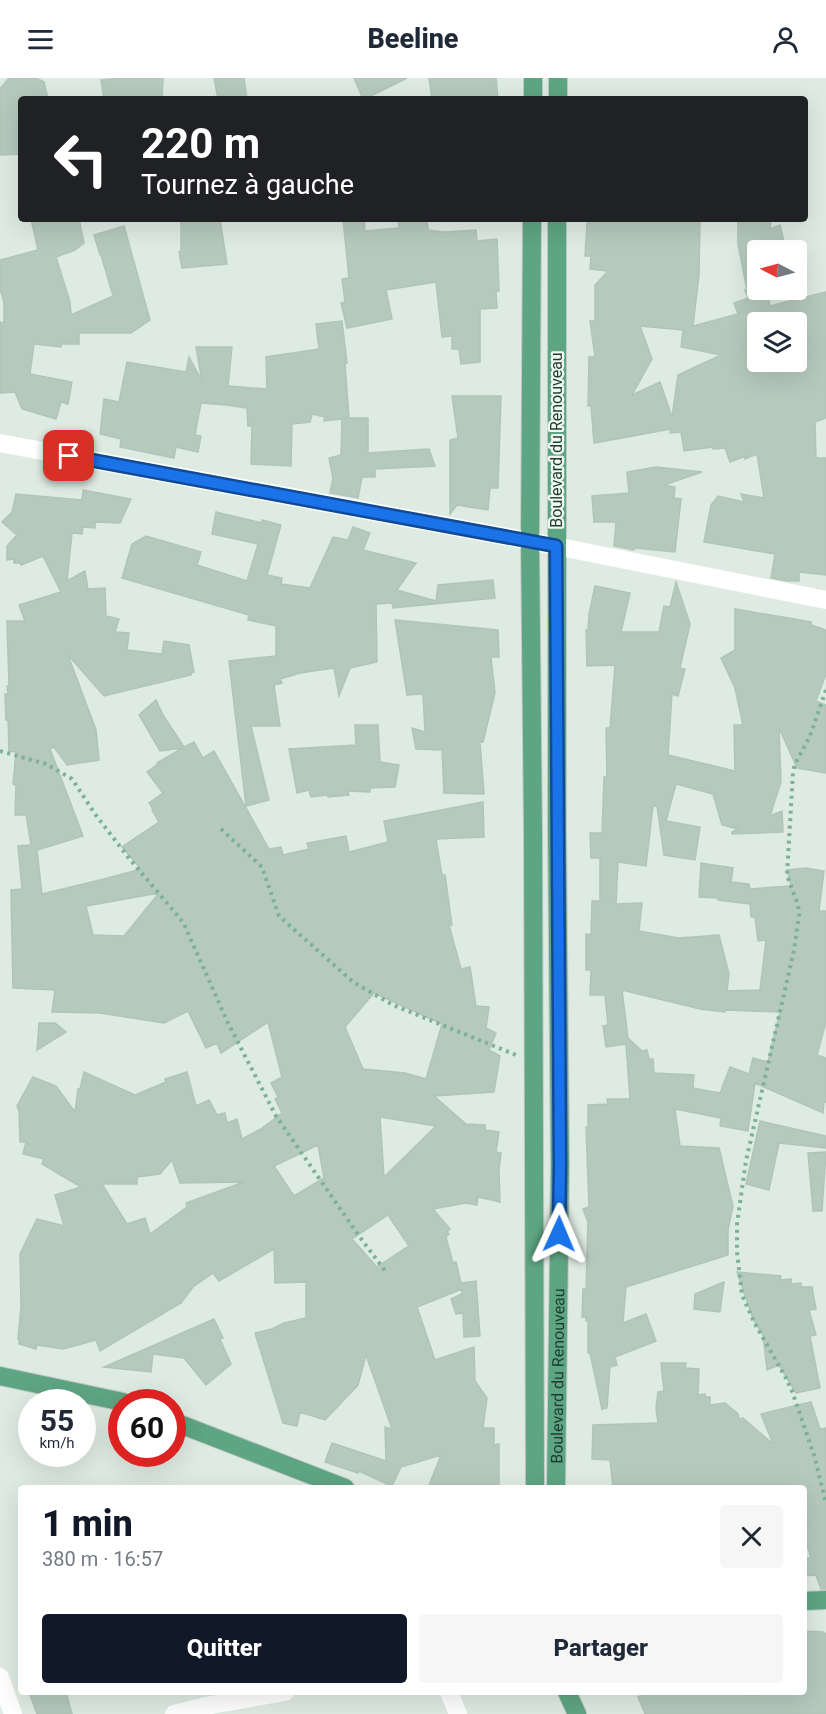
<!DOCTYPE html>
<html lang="fr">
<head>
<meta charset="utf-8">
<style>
	body { margin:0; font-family:Roboto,sans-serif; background:#f6f6f7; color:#1f2937; height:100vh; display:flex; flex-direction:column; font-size:22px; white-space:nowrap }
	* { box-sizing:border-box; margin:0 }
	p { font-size:20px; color:#747a83 }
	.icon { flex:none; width:33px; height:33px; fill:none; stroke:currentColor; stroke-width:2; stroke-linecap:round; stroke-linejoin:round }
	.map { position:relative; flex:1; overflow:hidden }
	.side { position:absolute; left:18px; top:1407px; width:789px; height:210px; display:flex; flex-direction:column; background:#fff; border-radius:6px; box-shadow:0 6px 24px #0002 }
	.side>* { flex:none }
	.banner { position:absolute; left:18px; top:18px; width:790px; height:126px; border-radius:6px; box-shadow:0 6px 24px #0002; background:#202124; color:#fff; overflow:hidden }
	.needle { width:39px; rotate:276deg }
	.buttons { position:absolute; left:747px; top:162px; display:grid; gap:12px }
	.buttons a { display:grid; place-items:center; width:60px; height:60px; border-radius:6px; background:#fff; box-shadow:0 6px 24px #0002; font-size:30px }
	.speed { position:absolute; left:18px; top:1311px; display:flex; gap:12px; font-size:30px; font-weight:700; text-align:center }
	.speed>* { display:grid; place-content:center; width:78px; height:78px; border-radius:50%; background:#fff; box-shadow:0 6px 24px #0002; line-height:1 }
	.speed small { font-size:15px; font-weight:400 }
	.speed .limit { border:9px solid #d22; background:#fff; color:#111 }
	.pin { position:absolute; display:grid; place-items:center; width:51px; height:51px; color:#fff; margin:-26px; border-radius:12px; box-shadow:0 3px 9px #0006 }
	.me { position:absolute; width:66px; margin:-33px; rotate:1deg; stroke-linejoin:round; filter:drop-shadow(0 0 4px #0008) }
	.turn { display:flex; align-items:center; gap:21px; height:126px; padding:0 24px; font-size:27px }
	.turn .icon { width:78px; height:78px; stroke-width:2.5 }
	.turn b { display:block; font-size:42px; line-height:51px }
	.round { display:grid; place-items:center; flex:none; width:63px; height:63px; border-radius:6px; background:#f6f6f7 }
	.summary { display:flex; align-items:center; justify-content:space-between; height:102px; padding:0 24px }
	h1 { font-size:36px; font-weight:800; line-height:45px; color:#111827 }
	.cta { display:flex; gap:12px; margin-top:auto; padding:12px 24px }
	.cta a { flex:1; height:69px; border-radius:6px; background:#111827; color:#fff; font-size:24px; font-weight:800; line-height:69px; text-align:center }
	.cta a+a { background:#f6f6f7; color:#1f2937 }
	header { display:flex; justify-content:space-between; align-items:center; height:78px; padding:0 24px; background:#fff; font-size:27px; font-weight:800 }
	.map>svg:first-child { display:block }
	.building { fill:#b6c9bd; stroke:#b0c5b8; stroke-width:1.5; fill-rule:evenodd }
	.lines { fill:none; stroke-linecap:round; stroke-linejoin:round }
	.major-casing { stroke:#c0c8c4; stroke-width:20 }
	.path { stroke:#7bb294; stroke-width:4; stroke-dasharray:3 4.5; stroke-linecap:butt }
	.minor { stroke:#fff; stroke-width:18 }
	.major { stroke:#5ea583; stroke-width:18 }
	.route-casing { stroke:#114b97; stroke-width:15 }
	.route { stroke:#1a73e8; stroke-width:10 }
	.labels { text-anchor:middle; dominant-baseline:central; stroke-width:4.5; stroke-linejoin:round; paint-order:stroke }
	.street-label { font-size:16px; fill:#1e3c2d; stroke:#eff8f1 }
</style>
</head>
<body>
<header><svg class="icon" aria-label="menu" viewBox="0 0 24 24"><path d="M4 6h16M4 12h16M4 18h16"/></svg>Beeline<svg class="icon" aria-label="person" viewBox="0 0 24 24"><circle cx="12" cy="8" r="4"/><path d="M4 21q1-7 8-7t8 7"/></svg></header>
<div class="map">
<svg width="826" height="1636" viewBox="0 0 826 1636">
	<rect width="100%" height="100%" fill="#deebe2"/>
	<path class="building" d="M9,0H36L44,4L48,21H21V76L0,77V11Z
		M122,0H163L162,21H104L101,2Z
		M214,0H244L247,21H218Z
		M354,0H407L365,21H363Z
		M429,0H496L498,21H432Z
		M31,141H79L84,165L75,172L56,179L70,224L71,237L113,218L101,177H100L94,157L124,148L150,242L131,255H79V266H61V269L34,266L30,296L72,304L68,326L61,324L56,341L22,331L15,314L0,315V244L4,245V225L0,210V182L38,172Z
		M181,141H220L227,186L182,190L179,174L181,173Z
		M343,141H364L365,153L399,150L398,141H427L428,152L443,154L476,152L477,163L497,161L499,213H496L497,230L480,231V284L461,286L459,271H452V258L442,259L436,204L386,212L392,241L347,250L341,225L345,224L342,201L349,200Z
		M592,141H700L699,197L693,248L738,236L734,225L748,220L745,212H747L738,166V141H771L770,151L780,147L786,172H758V212H766L770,228L826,214V340L815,344L816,380H826V497L799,494V503H788L771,500L775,476L704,464L711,427L718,418L744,424L741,416L764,420L757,376L745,381L746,378L730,384L725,370L713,371V369L684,373L681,354L670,355L671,351L594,365L591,328H588L589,279H595L590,243H595V207L608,193L590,191L591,178H585L587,145H592ZM758,244H796V284H758ZM640,248L683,252L681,269L721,277L678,297L672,339L660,304L632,317L652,281Z
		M342,243L347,285H345L349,340H343H368V375L429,371L435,388L375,391V399H362L358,420L330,415L333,400L329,380L341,377L342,341L324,343L325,339L312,336L310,344L292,346L291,388L251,386L252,348H248L247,330L226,327L201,325L195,357L201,358L198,374L176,369L174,380L120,369L121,361L100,356L104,321L119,324L127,284L186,294L189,279L202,303L196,269H232L228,308L267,311L266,279L319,271L316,246Z
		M452,318H501L498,410H490L488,432L457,427L450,436V362L458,360Z
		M656,389L702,394L664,407L675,409L674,420L681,421L675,474L635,470L634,472L614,468L616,444H594L592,418L629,415L627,394Z
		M83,412L131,421L120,445L95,444V450L83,449L82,456L72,455L67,503L85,493L88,511L105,510L106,538L119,541L115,554L129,555L127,572L162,576L164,563L189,567L194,594L191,595V597L104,618L68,577L96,652L99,682L67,687L54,669L50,671L83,758L37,772L42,816L104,801L141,791L122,769L159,744L152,732L153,731L149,725L163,715L147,694L158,686L157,685L183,670L160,673L139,637L156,622L163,637L184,669L194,664L203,680L214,673L269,771L281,769L283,777L309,771L307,765L346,758L349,774L388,764L384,743L483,724L484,759L436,761L442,797H445L452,847H449L461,891L470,889L476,928L489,929L486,950L496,955L489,972L500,978L494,1014L434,1018L466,1046L485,1047V1052L499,1054L496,1074L501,1075L499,1092L500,1124L478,1119L477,1127L466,1125L433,1131L450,1151L447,1154L449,1156L446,1159L453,1185L456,1184L461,1205L476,1203L480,1258L464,1259L463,1235L456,1236L451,1221L462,1216V1211L417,1229L435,1282L474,1269L475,1303L487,1320L483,1350H494V1367L499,1366V1410H428L441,1377L401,1389L391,1410H387V1406L359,1393L358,1395L325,1384L332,1365L386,1383L385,1349L392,1351L366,1277L358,1307L325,1342L300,1334L297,1348L283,1345L255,1255L272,1251L284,1245L306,1240V1204L275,1205L274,1171L219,1203L213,1195L193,1209L181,1225L100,1273L96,1262L63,1271L37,1267L36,1271L19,1266V1261H18L21,1229L20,1176L37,1141L64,1148L55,1117L81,1109L42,1086L44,1081L23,1076L26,1064H20L19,1033L17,1028L33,999L56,1008L75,1034L78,1011H80L84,994L135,1017L166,1004L165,1001L187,994L196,1028L209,1022L217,1037L225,1035L227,1045L237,1041L242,1061L261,1051L282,1035L275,1021L278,1019L271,1005L282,999L268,944L221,975L217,965L206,970L188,933L164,945L100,935L52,934L55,912L13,910L11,812L22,811L18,768L31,767L26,737H15L16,707L13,706L16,674L9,673L8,642H6L5,616H8L7,608H9L7,543H25L19,527L61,514L43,478L21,487L20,485H14V481L7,482V468L17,457L2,444L12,434L16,416L82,422ZM159,815L124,858L93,857L86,828ZM374,915L442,946L426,1001L405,995L363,991L345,949ZM380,1039L436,1048L384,1099ZM318,1067L324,1100L294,1118L274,1088ZM172,1082L180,1105L244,1104L186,1125L187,1129L150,1156L145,1140L127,1146L102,1106H137V1099L160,1096ZM388,1137L409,1168L377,1189L352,1161Z
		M216,434L262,445V442L281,447L267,497L282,500L281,506L310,510L333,459L348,462L353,449L370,455L363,472L416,485L397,512L436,523L438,507L493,502L495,520L393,530L392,525L376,526L377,584L350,590L339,618L334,590L300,595L280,601L282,605L274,607L280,648H251L269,722L246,728L229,583L276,578V548L248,542L249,537L122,500L132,466L146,458L201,474L197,487L247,503L258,466L212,456Z
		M676,504L690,546L680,590L685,591L678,618L672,616L668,677L735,693L734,647H743L735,610L721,580L735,572V531L811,544V547L826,552V596L816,623L826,627V695L797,690L779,650L781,704L770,738L782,733L783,754L732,756V754L738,751L722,747L713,716L676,706L666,743L700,749L695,782L664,777L657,728H653L646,788L618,784L616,826L642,825L639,853L679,860L719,857L729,896L727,913L760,912L766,862L758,863L755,839H751L750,826L718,822V820L699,819L701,785L733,790L731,804L749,806L750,811L791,808L787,792L806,790L824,793L819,833H826V944L817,977L826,980V1024H824L823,1035L755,1005L748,1053L720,1048L721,1040L675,1031L680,1068L719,1070L733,1128L728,1152V1177L626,1209L623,1245L646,1236L656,1263L615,1279L617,1287L610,1289L607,1330L602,1331L590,1275H588V1243H586V1239H582L583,1211H586L588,1144L583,1131L589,1129L586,1049H588V1027L608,1026L607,1021H630L626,966L606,969L603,948L608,947L605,917H590L591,892H586V856L591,857L592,823H600V780H591L590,755H602L604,699H607L606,650H610L615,587L587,588L586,552H588L589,536L595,508L630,515L621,554H659L664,528L670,529ZM622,912L700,931L725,934V932L780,934L768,984L753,980L749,996L730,989L720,1015L693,1010L694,997L654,995L653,981H649L647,972L642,973L628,960Z
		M395,542L498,552L499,579H491L495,615L483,664H480L484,716L444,715L442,672L416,671L412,650L425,654L423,616L407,617Z
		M355,647H378L380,684L399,687L395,709L370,710V714L348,713L349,717L328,719V717L311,719L309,712L297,715L289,671L356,667Z
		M39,945H55L66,954L37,972Z
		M760,1043L826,1058V1070L779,1065L769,1112L746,1106Z
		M826,1074L822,1133H813L808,1075Z
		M737,1194L781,1198L780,1202L791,1201V1206L801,1205V1209H812L816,1231L809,1232L816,1257L810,1258L820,1310L796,1315L779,1287L767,1292L763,1257L753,1241Z
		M724,1204L720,1234L694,1231L695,1216Z
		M214,1241L223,1260L220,1261L231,1286L206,1307L184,1280L153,1276L151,1294L104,1289Z
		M661,1285H686L685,1290L699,1291L698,1317L705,1316V1319H710V1327L725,1325L738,1336L739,1341L743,1340L773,1366L761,1336L811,1324L820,1351L826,1350V1511H821L816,1497L804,1498V1480H811L804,1458V1448L808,1446L804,1430V1410H613L610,1382L592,1381L593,1347L658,1345L656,1330L658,1314L664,1313Z
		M804,1553L823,1554V1556L826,1555V1636H645L638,1619L649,1614H707L750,1617L804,1614Z
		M29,1614H66L72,1636H37Z"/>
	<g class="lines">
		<defs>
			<g id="major">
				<path d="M533,21V0"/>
				<path d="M558,21V0"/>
				<path d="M532,141L530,463L533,756L535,1410"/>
				<path d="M0,1298L123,1324"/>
				<path d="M172,1343L345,1410"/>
				<path id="s1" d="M556,1410L560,1087L557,751V141"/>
				<path d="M804,1523L826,1522"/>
				<path d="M567,1614L577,1636"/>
			</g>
		</defs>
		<use href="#major" class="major-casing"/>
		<path class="path" d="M826,612L810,658L795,686L793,694L787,797L798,827L799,837L794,872L746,1083L737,1146V1174L742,1217L754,1244L786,1300L792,1313L814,1377L826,1425
			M0,673L46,686L72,701L95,736L128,779L183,844L228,945L276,1038L359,1158L386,1194
			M221,751L262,789L279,838L353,904L393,927L516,977"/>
		<path class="minor" d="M0,365L530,463L826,522
			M0,1599L13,1636
			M449,1614L458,1636
			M174,1636L211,1627L285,1614"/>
		<use href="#major" class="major"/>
	</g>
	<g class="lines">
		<defs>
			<path id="route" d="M69,378L556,468L560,1088L559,1156"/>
		</defs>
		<use href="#route" class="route-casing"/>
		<use href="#route" class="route"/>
	</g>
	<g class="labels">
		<g class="street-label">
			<text transform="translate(556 362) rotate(-90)">Boulevard du Renouveau</text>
			<text stroke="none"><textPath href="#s1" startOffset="112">Boulevard du Renouveau</textPath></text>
		</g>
	</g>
</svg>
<div class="buttons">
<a><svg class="needle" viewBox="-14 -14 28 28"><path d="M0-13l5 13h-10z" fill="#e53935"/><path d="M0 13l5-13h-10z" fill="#747a83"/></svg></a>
<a><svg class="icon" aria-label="layers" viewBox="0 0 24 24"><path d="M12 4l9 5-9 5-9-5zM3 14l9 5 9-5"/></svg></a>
</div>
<div class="speed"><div>55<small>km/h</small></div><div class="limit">60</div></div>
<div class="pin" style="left:69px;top:378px;background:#d93025"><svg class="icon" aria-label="arrive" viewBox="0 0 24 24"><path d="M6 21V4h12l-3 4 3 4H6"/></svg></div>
<svg class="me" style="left:559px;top:1156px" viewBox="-20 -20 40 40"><path d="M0-17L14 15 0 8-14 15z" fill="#1a73e8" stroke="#fff" stroke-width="4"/></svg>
<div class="banner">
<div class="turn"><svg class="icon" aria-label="left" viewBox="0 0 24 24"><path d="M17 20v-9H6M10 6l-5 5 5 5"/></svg><div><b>220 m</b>Tournez à gauche</div></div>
</div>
<section class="side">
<div class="summary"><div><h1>1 min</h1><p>380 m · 16:57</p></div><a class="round"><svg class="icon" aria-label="close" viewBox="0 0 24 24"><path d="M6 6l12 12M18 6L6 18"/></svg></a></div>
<div class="cta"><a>Quitter</a><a>Partager</a></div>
</section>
</div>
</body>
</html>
